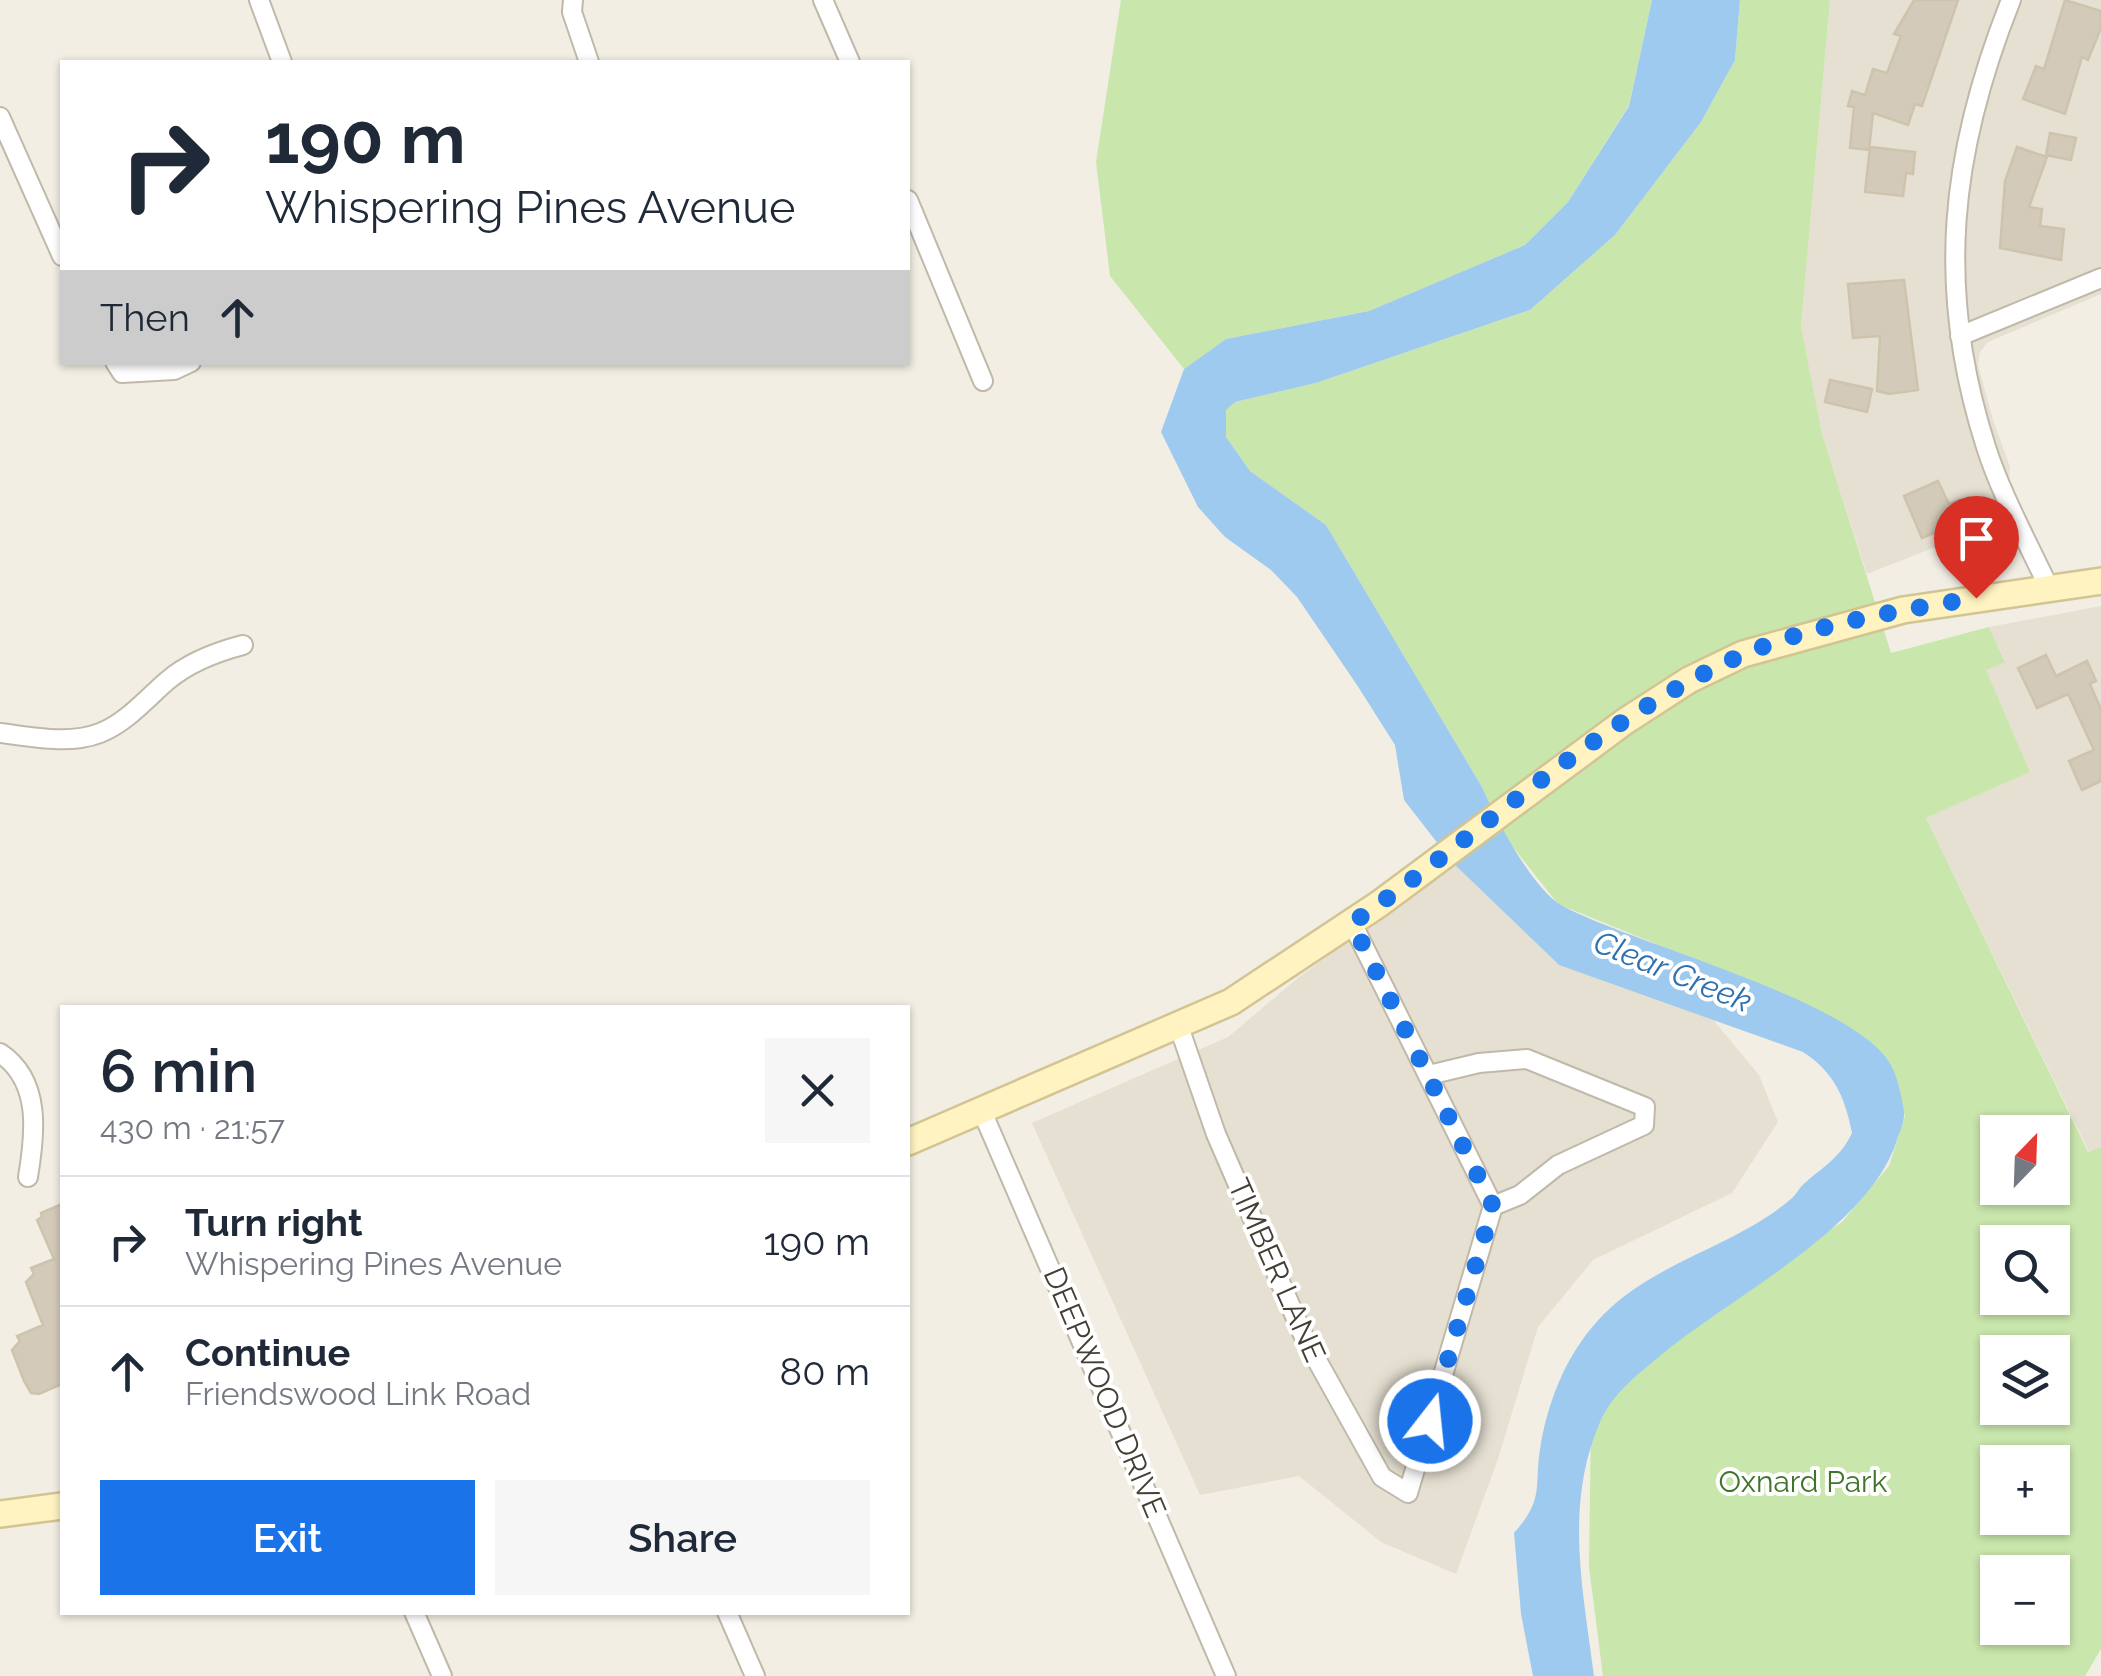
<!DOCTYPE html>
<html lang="en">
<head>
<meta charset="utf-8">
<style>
	body { margin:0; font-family:Raleway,sans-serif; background:#f6f6f7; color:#1f2937; height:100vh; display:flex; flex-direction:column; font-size:38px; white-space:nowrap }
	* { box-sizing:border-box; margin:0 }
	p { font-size:32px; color:#747a83 }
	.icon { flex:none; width:55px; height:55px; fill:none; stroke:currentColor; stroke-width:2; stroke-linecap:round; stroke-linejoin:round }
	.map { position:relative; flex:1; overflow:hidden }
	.panel { position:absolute; left:60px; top:1005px; width:850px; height:610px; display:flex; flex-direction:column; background:#fff; border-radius:0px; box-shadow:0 2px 8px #0004 }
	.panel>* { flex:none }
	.hud { position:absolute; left:60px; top:60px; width:850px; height:305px; border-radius:0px; box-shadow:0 2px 8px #0004; background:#fff; color:#1f2937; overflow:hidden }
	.needle { width:65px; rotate:23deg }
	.tools { position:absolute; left:1980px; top:1115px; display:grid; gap:20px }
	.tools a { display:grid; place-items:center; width:90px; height:90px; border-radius:0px; background:#fff; box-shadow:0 2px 8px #0004; font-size:50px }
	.pin { position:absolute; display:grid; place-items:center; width:85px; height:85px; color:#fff; margin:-102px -42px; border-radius:50% 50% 50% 0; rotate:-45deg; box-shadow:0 0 10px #0007 }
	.pin .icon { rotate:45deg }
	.me { position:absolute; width:110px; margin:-55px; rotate:16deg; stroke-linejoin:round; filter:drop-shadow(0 0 8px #0008) }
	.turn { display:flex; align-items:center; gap:35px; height:210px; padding:0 40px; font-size:45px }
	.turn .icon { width:130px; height:130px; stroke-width:2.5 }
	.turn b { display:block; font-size:70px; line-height:85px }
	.then { display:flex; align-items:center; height:95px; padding:0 40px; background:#0003; gap:20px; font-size:38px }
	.round { display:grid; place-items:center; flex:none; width:105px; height:105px; border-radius:0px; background:#f6f6f7 }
	.headline { display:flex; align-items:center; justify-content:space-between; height:170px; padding:0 40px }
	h1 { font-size:60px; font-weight:600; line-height:75px }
	.primary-button { display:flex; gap:20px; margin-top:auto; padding:20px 40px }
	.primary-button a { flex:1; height:115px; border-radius:0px; background:#1a73e8; color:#fff; font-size:40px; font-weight:600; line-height:115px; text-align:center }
	.primary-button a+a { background:#f6f6f7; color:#1f2937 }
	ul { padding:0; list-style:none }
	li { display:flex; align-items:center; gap:30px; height:130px; padding:0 40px; border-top:2px solid #e0e1e3 }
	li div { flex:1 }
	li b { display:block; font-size:38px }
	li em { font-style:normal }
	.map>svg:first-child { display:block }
	.residential { fill:#e6e0d2 }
	.green { fill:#c9e6ac; fill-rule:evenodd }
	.water { fill:#9fcaef }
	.building { fill:#d3cab9; stroke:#cec3ad; stroke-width:2.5 }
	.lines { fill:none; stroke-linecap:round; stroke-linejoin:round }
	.minor-casing { stroke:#c0b9a9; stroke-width:22 }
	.secondary-casing { stroke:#d2c493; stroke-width:30 }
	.minor { stroke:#fff; stroke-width:18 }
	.secondary { stroke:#fef3c1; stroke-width:25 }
	.route { stroke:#1a73e8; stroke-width:18; stroke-dasharray:0 32.4 }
	.labels { text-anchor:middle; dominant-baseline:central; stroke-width:8; stroke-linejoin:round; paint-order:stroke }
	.street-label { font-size:30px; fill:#443e34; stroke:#fff }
	.park-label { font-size:30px; fill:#417428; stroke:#fff }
	.water-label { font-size:32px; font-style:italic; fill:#2f71ae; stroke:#fff }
</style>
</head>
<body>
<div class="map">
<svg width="2101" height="1676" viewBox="0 0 2101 1676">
	<rect width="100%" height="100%" fill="#f2eee4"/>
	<path class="residential" d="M1830,0H2101V294L1988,342L1980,352L1978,365L1993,420L2010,467L2006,519L1867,574L1822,435L1801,326Z
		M2101,606V1147L2089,1152L1926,818L2030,772L1985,669L2005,661L1989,627Z
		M1453,863L1559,965L1710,1016L1759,1075L1778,1122L1732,1193L1593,1260L1538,1327L1498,1459L1456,1574L1381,1542L1299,1476L1200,1495L1032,1123L1228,1037L1299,977Z"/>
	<path class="green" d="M1121,0H1652L1629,105L1568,202L1525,245L1369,311L1226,339L1184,369L1110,276L1096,162Z
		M1740,0H1830L1801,326L1822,434L1891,653L1989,627L2005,662L1986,670L2030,772L1926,818L2088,1152L2101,1147V1649L2085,1676H1603L1589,1567L1591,1418L1650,1348L1842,1222L1889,1166L1905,1116L1891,1066L1874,1048L1818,1010L1558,904L1501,832L1482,787L1326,525L1250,471L1226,437V410L1235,402L1316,383L1530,310L1615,235L1701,122L1735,60ZM1998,1132H2052V1188H1998ZM1998,1242H2052V1298H1998ZM1998,1352H2052V1408H1998ZM1998,1462H2052V1518H1998ZM1998,1572H2052V1628H1998Z"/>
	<path class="water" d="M1652,0H1740L1735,60L1701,122L1615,235L1530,310L1316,383L1235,402L1226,410V437L1250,471L1326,525L1482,787C1495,818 1533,889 1561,905C1631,944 1858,1000 1892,1067C1898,1079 1902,1099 1904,1111C1905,1121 1900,1131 1897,1140C1869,1229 1731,1296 1660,1356C1637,1375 1612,1394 1600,1422C1564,1505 1583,1590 1594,1676H1533L1521,1614L1514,1533C1546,1497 1533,1487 1541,1443C1550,1394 1569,1350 1603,1315C1656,1261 1735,1247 1791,1199C1797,1194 1800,1186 1806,1182C1824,1166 1841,1157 1852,1133C1845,1097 1834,1072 1803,1052L1559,965L1453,863L1404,800L1395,745L1357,685L1297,597L1271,570L1225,537L1198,507L1161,432L1184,369L1226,339L1369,311L1525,245L1568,202L1629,106Z"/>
	<path class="building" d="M1914,0H1958L1922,106L1915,104L1908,125L1873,113L1869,150L1850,148L1854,107L1848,106L1852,91L1865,95L1873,69L1887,73L1901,36L1894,34Z
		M2065,0L2101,11V28L2088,60L2082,57L2065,114L2023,99L2036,66L2044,69Z
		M2050,133L2076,138L2071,160L2046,155Z
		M1870,147L1915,152L1913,174L1906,173L1903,196L1865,192Z
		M2017,147L2047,157L2029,207L2042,209L2040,226L2064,229L2061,260L2000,248L2005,181Z
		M1904,280L1918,390L1889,394L1877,391L1880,336L1853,338L1848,284Z
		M1830,380L1872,389L1867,412L1825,402Z
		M1938,481L1949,504L1959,500L1967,519L1922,538L1904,496Z
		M2046,655L2056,676L2087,661L2096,681L2090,684L2101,709V781L2082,790L2069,761L2094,750L2068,694L2037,708L2018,668Z
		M62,1204V1384L39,1394L31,1393L24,1381L12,1350L20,1341L17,1336L43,1325L26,1282L34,1274L31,1268L54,1259L37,1220L42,1217L41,1213Z"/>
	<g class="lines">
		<defs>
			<path id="minor" d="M259,0L282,62
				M573,0L572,12L589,62
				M823,0L850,62
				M2011,0C1950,153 1935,288 1986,447C2001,494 2027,541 2048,586
				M0,117L62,256
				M908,200L983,381
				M1960,336L2101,278
				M115,362L122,373L174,370L191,362
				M0,733C32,737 69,745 100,733C126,723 146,699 167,681C189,662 216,652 243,645
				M1179,1027L1216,1134L1304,1337L1382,1477L1408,1493L1493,1206L1352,923
				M0,1053C42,1081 35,1135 28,1177
				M1429,1075L1479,1063L1527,1059L1645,1107L1644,1125L1558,1165L1520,1195L1493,1206
				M981,1109L1226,1676
				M414,1612L442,1676
				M727,1612L755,1676"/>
			<path id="secondary" d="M908,1142L1231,1002L1379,904L1624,722L1689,680L1743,654L1903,610L2101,581
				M0,1514L62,1506"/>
		</defs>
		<use href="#minor" class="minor-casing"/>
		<use href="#secondary" class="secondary-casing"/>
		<use href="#minor" class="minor"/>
		<use href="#secondary" class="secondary"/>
	</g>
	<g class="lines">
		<path class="route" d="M1430,1421L1493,1206L1352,923C1480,835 1597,720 1740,656C1813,624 1897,611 1976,598"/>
	</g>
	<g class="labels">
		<g class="street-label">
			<text transform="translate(1277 1270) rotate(66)">TIMBER LANE</text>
			<text transform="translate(1105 1392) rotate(67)">DEEPWOOD DRIVE</text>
		</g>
		<g class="park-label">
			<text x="1803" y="1481">Oxnard Park</text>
		</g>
		<g class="water-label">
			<text transform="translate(1673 971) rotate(22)">Clear Creek</text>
		</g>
	</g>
</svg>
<div class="tools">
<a><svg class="needle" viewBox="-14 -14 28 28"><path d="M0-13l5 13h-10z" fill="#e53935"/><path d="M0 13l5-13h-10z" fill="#747a83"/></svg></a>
<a><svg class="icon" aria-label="search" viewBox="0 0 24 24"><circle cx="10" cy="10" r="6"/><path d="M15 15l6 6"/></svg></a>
<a><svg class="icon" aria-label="layers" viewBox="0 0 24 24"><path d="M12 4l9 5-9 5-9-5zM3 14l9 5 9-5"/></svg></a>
<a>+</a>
<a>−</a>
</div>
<div class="pin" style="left:1976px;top:598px;background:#d93025"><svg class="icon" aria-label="arrive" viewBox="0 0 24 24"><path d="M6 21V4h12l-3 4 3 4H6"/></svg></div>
<svg class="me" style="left:1430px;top:1421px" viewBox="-20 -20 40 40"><circle r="17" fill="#1a73e8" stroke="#fff" stroke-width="3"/><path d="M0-11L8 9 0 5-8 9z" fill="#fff"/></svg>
<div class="hud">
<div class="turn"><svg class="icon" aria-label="right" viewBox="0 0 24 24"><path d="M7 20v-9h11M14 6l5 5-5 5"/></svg><div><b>190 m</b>Whispering Pines Avenue</div></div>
<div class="then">Then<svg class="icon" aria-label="ahead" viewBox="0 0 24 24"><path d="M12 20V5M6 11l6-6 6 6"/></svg></div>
</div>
<section class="panel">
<div class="headline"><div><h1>6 min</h1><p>430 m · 21:57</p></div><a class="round"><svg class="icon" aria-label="close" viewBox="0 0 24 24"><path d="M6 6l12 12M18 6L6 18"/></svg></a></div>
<ul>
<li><svg class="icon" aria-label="right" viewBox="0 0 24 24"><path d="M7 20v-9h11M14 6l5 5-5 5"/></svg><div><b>Turn right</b><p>Whispering Pines Avenue</p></div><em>190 m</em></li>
<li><svg class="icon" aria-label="ahead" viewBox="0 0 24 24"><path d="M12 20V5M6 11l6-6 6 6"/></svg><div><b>Continue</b><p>Friendswood Link Road</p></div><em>80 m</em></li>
</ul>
<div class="primary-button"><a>Exit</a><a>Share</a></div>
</section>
</div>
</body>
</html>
